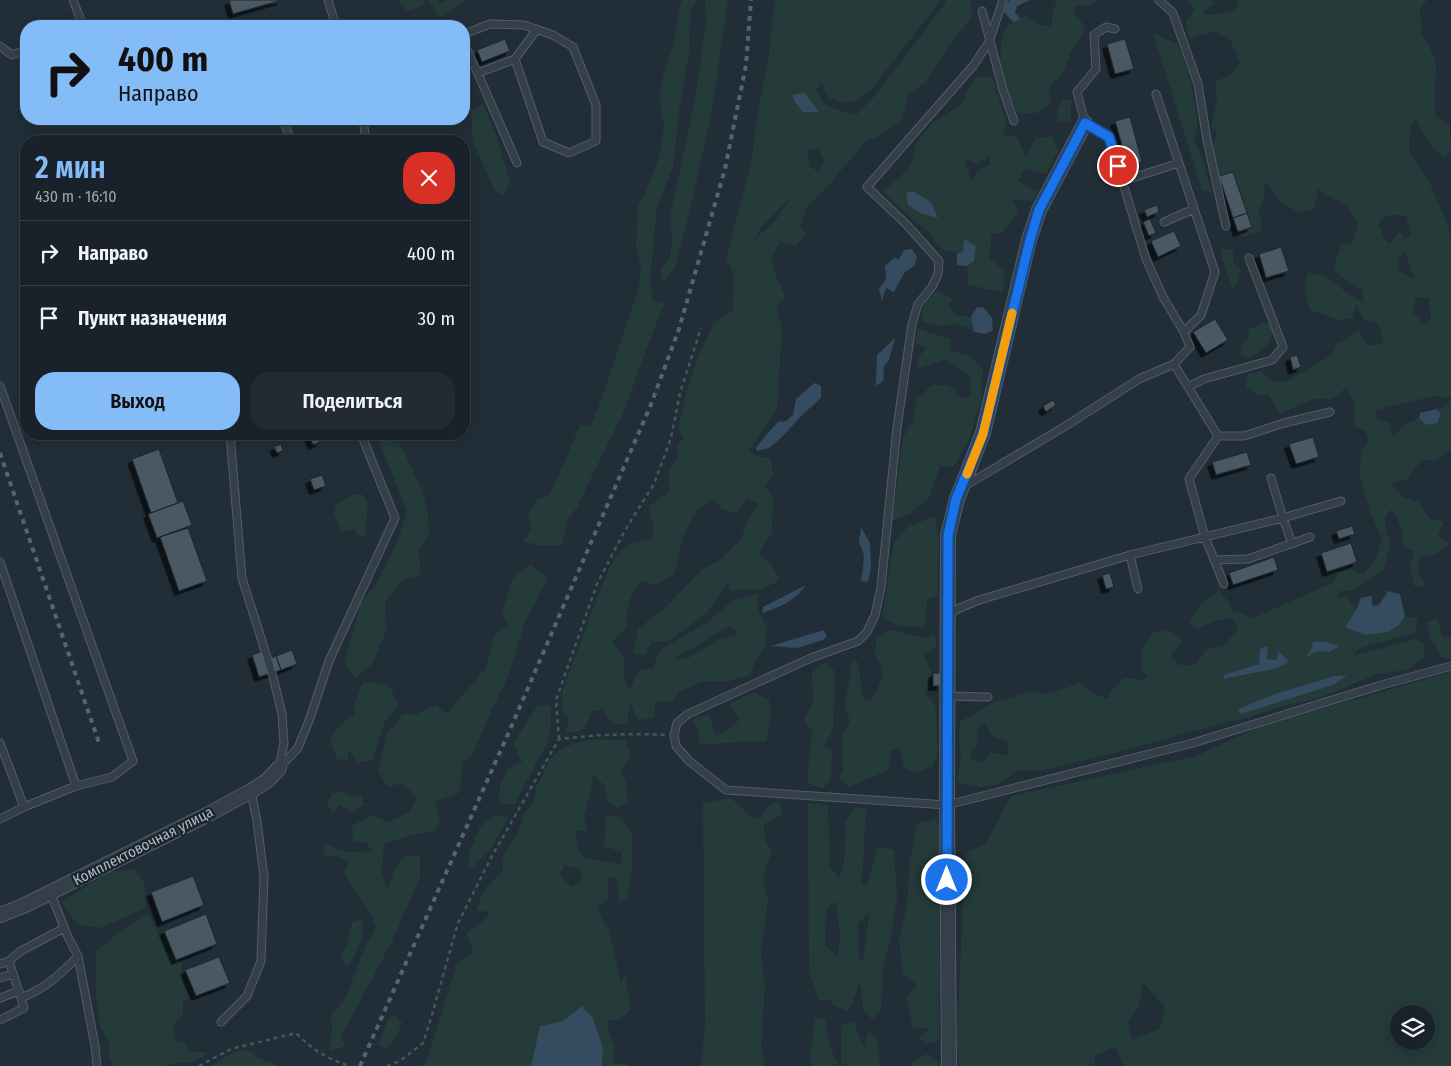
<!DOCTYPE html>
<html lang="ru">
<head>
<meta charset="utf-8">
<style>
	body { margin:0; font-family:"Fira Sans Condensed",sans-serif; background:#222a32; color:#f1f3f6; height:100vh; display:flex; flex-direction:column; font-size:19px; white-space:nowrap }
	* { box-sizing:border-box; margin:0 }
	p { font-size:16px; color:#9fa4a8 }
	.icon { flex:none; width:28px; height:28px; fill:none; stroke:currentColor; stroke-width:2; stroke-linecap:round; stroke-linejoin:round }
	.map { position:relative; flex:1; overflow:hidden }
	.drawer { position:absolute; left:20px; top:135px; width:450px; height:305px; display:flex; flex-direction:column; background:#19222a; border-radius:20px; box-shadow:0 2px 12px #0003,0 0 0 1px #373f47 }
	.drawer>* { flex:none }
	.hud { position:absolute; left:20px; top:20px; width:450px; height:105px; border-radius:20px; box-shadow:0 2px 12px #0003,0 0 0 1px #373f47; background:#83bcf6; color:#111; overflow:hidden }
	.buttons { position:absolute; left:1390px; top:1005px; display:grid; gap:10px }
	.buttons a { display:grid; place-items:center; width:45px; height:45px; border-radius:50%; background:#19222a; box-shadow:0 2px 12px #0003,0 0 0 1px #373f47; font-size:25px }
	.pin { position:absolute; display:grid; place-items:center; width:42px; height:42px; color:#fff; margin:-21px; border:2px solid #fff; border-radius:50%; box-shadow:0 1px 5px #0007 }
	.me { position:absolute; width:55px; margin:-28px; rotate:0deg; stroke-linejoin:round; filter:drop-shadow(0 0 4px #0008) }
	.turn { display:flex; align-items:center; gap:18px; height:105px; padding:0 15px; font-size:22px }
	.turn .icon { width:65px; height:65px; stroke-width:2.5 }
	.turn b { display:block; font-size:35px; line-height:42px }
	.round { display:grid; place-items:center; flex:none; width:52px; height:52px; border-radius:20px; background:#222a32 }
	.overview { display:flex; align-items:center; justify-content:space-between; height:85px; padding:0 15px }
	h1 { font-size:30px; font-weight:600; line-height:38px; color:#83bcf6 }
	.cta { display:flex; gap:10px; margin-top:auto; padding:10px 15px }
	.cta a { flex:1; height:58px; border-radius:20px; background:#83bcf6; color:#111; font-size:20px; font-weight:600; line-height:58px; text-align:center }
	.cta a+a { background:#222a32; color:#f1f3f6 }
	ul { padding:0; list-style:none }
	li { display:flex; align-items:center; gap:15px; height:65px; padding:0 15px; border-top:1px solid #373f47 }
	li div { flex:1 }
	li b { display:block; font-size:19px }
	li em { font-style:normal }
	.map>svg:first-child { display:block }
	.green { fill:#243b3a; fill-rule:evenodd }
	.water { fill:#354b5f }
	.building { fill:#495864; stroke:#1c262f; filter:url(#shadow) }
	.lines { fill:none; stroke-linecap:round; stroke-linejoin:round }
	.service-casing { stroke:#525d66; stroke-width:9 }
	.minor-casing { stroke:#525d66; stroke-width:16 }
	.path { stroke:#435858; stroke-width:2.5; stroke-dasharray:4 4; stroke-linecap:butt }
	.service { stroke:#353f49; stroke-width:7 }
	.minor { stroke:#353f49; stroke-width:14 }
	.rail { stroke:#576470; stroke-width:4; stroke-dasharray:5 5; stroke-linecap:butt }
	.route-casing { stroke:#114b97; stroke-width:12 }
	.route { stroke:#1a73e8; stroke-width:9 }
	.slow { stroke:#f59e0b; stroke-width:9 }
	.labels { text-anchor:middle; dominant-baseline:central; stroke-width:4.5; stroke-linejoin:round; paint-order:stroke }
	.street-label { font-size:15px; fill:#afbac5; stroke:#1a242d }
</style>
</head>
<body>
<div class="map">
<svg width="1451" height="1066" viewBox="0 0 1451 1066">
	<defs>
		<filter id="shadow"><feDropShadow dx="-4.5" dy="4.5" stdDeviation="0" flood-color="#0009"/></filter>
	</defs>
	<rect width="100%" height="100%" fill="#212e38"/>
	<path class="green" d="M398,0H425L423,6L407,11Z
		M428,0H437L438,3L446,0H465C452,6 452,15 437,17L435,9Z
		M682,0H698L690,12L689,53L679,111L673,167L657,207L650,279L653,301L664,304L646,350L625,409L588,484L578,506L568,519L562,545L541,546L523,541L531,531L528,515L536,500L550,495L580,426H591L601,400L639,288L641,266L636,248L638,204L644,196L659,158L664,127L659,97L664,73L674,43L680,5Z
		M705,0H728L712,112L689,214L675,268L662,282L661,268L670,257L672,240L670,217L696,94L706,22Z
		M776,0H941L870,91L856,101L844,103L828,97L822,84L816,89L824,104L836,109L856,115L873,98L945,4L946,0H971L972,17L947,48L927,81L909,93L902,119L883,134L865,142L828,186L807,206L800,226L806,235L796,246L781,242L771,258L777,279L786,297L776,305L782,329L777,408L749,451L757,456L771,459L773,475L765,486L773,498L772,532L759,554L771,564L780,580L763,589L729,590V580L707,613L670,640L652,643L645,655L633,654L638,629L667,606L702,570L722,559L741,539L748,520L758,504L747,498L737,513L723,510L713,499C708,503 701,506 697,511C683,529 679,552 675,574L655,585L641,581C630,594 625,610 627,627L612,642L624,658V679L630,690L638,671L653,668L660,650L706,623L735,599L758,594V611L767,627L765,647L755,662L750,675L728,681H704L680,691L671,702L655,701L654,718L638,720L630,703L627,725L612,723L603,710L592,711C586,730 584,731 565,733L569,719L563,713L562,692L602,585L615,557L628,545L651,538L654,528L648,507L669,492V471L679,457L676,446L684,438L678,429L687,389L699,354L714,324L733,310C731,297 737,283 732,270C731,266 728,262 726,259L752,159L758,111L769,54L773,12ZM808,149H818L824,161L819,172L809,166ZM792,196L775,221L753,241L759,230ZM730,626L737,634L717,640L687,659L674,658L695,647L712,636Z
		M1057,0H1097L1090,5L1074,6V12L1086,28L1071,52L1062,75L1052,84L1049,94L1051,104L1036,113L1019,114C1006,95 994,52 1005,31C1009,22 1019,20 1027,15L1038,25L1051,26L1053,11Z
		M1185,0H1212L1215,3L1203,11L1207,15L1220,14L1236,9L1239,0H1427L1420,9L1422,34L1436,60L1435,115L1450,126L1451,151L1443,157C1429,145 1423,136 1416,119L1410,128L1409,151L1428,179L1446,221L1451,238V398L1434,396L1375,410L1378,420L1389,423L1393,436L1406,424L1419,418L1426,425L1441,414L1437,409L1444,407L1451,399V450L1435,460H1422L1407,479L1391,483L1403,497L1419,502L1429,518L1444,522L1438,535L1450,543L1437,554L1420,558L1417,571L1426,586H1414L1410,566L1414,551L1403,547V531L1392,509L1385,517V527L1391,545L1383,570L1353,590L1340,591L1336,598L1347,597L1356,610L1345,627L1400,624L1405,616L1417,618L1416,632L1358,649L1353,656L1416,639L1424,643V657L1407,670L1377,674L1319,698L1279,707L1246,718L1209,727L1112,754L1040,771L1016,770C1013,773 1008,778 1004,781C990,788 971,789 957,781L961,759L959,737L960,722L994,702L1034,691L1045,694L1060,690L1080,683L1091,692L1108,699L1112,689L1124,678L1142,680L1148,676L1142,670L1141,650L1153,633L1168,630L1179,636L1184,641L1169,656L1179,665H1196L1207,649L1225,645L1238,628L1233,618L1215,621L1198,629L1189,622L1201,604L1219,590L1228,601L1233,612L1244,614L1251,619L1334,582L1337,573L1351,569L1363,574L1375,561L1382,539L1372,516L1360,478L1361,451L1369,441L1366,432L1353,425C1355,410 1356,401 1346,388L1331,399H1314L1279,414L1269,394L1259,396L1246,387L1248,374L1262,371L1270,381L1286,382L1332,355L1336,343L1341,342L1358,330L1368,345L1384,344L1378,323L1365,320L1356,305L1352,318L1340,320L1310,310L1304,288L1308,272L1323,276L1364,304L1362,290L1343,278L1333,268L1342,245L1353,242L1358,224L1349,208L1318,189C1314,208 1319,209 1298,212L1280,201L1268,183L1264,184V197L1259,210L1261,221V231L1242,237L1238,232L1252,227L1233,172L1219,176L1213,147L1217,132L1211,127L1217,100L1215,81L1230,76L1240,64L1231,41L1214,31L1189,39L1186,21L1195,8ZM1397,215L1406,216L1411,233L1406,240L1400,232L1389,244L1384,238L1378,223L1385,216ZM1405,251L1414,279L1399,271L1398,259ZM1416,297L1429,299L1431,319L1424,325L1413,312ZM1268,646L1267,659L1277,660L1279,652L1288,662L1278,668L1225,679L1223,675L1259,664ZM1334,676L1333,685L1279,701L1238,710L1278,693ZM984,723L992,736L1007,742L1008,756L990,752L982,763L971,758V752L978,745L977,731Z
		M1153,33L1166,39L1177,43L1191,81L1198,126L1193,140L1199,149L1212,192L1202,190Z
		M976,77H992L1007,123L1002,135L1017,137L1026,157L1035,138L1052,136L1058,151L1046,174L1025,169L1018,181L1037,192L1033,201L1013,200L1019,212L1001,233L991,234L990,259L1005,271L1003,292L985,289L968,284L967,266L974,260L964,239L963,252C956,253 946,252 940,247C934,242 931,234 925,229C911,216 895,206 883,191L898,179L911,165L916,144L934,121L962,104L967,91ZM990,156V165L979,170L972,182L964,158L975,163Z
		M1063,100H1071V121L1057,123L1058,109Z
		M483,104L497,138L510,182L504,195L495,191L473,142L471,111Z
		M1222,249L1233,250V264L1240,270L1237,283L1233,291L1222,258Z
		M937,291L952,299L949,306L955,315L971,317L974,332L967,327L954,324L940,326L922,321L923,305Z
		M1263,322L1275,327L1269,343L1250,359L1241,355V346L1249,340L1248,330Z
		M918,329L950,339L951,351L968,355L983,369L981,399L970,438L954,466H940L930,496L910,514L892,521L903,437L913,422L917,399L932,385H949L962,398L970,396V377L946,359L919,368L917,359L926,348L915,343Z
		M376,434H395L422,490L428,512L429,534L419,551L421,575L402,581L385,601L386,631L373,663L355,678L344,663L360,605L375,585L388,562L400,534L407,511Z
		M362,494L368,503L365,535L360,537L354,529L342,532L334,514L336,504L352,495Z
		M935,516L939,542L938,595L927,600L925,627C910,627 894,627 882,617L894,542L908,527Z
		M531,564L548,579L526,620L507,679L487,720L473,753L463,762L459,793L435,801L440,820L434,831L408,836L384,844L382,873L387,888L397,865L407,856H420V877L392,941L346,1028L340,1034L345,1046L329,1052L332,1029L331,1014L344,1001L365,947L376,927L369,911L344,873L349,861L333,855L323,857L326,845L348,852L371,851L367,843L353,841L352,826L371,815L389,822L409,812L417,797L402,783L388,787L378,771L387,734L403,714L415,715L436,705L446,714L486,668L494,635L508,626L502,612L513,578Z
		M1437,619L1443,638L1451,636V659L1440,657L1436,646L1431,640L1427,623Z
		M889,630L926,638L935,634L936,647L923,653L931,672L925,694L935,704L938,752L932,767L915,773L904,768L900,748L891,750L889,770L849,787L838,779L843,771L842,735L850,721L845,707L852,661L858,662L863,698L871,701L882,679L881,666L875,656L876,639Z
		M826,662L835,672L833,730L824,745L832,749L831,780L822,789L807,782L812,731L804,719L813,704L812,672Z
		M1451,672V1066H1123L1116,1047L1095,1055V1066H958L957,1039L965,853L985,845L1011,796L1196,756L1259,727ZM1143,983L1165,1007L1160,1029L1132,1040L1128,1022L1139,1006ZM1399,1014H1426V1041H1399Z
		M363,682L377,683L389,685L399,706L385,721L372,760L357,762L349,750L347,761L337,759L330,740L341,724L355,715V702Z
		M755,693L769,700L771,718L766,742L754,741L700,745L697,728L692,719L709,715L716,735L735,726L739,718L730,707L732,702Z
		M538,705L551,706V729L546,745L514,805L499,803L500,785L508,769L522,762L513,743Z
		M592,739L625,740L631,755L621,770L626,781L628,801L618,808L608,801L604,785L593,774L591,791L584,816L587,831H575L577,846L584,858L622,865V852L604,846L606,815L621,818L632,834V868L628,896L620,903L616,878H607L609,898L598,906L602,919L609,930L621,982L625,974L631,1008L620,1020H607L608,1030L615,1046L613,1063L630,1064L629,1066H602L603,1048L593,1018L582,1006L563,1021L540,1026L531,1066H423L426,1062L457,964L473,951L466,933L488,917V912L476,910L483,892L503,871L502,856L517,835L524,814L534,801L536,788L550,759L560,749L576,743ZM564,865L582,870L580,883L571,887L560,875Z
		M342,791L349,796L361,795L364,805L352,811L339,804L334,814L327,805L332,794Z
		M731,798L749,815L760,818L769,806L779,801L782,815L764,824L765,840L772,850L763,878L768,899L761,953L765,985L761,1048L765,1066H701L705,1026L703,803Z
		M808,803L828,805L830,866L839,879L844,863L846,821L855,807L866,808L862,883L867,886L878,846L894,850L897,899L890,942L883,967L881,1009L872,1020L863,1008L860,982L849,1011L834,1006L829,999L819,1001L809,971ZM836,901L840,935L838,956L825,946L826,910ZM868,913L869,914L863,963L859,957L858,924Z
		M495,814L508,818L492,847L469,871V853L480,827Z
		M936,818L940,833L939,1041L927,1043L919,1038L931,1027L913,1029L907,997L917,985L903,974L899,940L907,905L910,860L917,824Z
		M134,869L144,883L146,908L100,928L76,924L62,902L107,873Z
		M149,914L166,950L181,963L183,983L191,998L183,1001V1016L173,1024L175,1040L183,1042L189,1051L209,1053L192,1063L179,1062L165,1066H113L109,1058V1042L100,1027L96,997V952L117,933Z
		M362,919V937L355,956L347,966L340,957L346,947L352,922Z
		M395,1015L402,1022L396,1038L386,1049L378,1045L387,1021Z
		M815,1018H826C827,1036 830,1050 839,1066H811L810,1055Z
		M854,1022L864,1048L868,1031L877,1038L880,1066H841V1025Z
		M235,1051H250L258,1058L277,1064L278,1066H210Z
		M927,1054L940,1063V1066H912L911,1062Z"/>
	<path class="water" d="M1010,0H1030L1017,6L1015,13L1021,19L1013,22L1004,12L1007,3Z
		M805,93L819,112H803L795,102L792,95Z
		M913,191L931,202L938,218L920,213L908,205L906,193Z
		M964,239L976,246L974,261L967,266L957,265V253L963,252Z
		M912,249L917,257L914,266L904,273L894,292L886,288L882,301L879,289L886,280L885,266L894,258L899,259L904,250Z
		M977,307L984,308L992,318L993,330L985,334L974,332L971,317Z
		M895,338L889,360L884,366L883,381L876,386L877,355Z
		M814,383L821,386V398L801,416L782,437L769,448L757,451L756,448L767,434L778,422L786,421L793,415L796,399Z
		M1437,409L1441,414L1437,423L1426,425L1419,418L1420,413Z
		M861,527L870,543L871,567L868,582L861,581C863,567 867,554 859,543Z
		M806,585C793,602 781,607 762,613L763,607Z
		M1388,591L1400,594L1405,616L1400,624L1388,632L1365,635L1345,627L1356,610L1361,598L1372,596V606L1379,605Z
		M824,630L827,637L823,640L797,648L771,646Z
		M1313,642H1325L1340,646L1328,652L1318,651L1305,658L1312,648Z
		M1268,646L1267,659L1276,660L1279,651L1289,662L1278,668L1224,679L1223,675L1259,664L1260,649Z
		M1334,676H1347L1333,685L1241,714L1238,709L1278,693Z
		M582,1006L593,1018L603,1048L602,1066H531L540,1026L563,1021Z"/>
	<path class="building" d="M229,0H282L233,14Z
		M505,39L510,51L482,62L477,50Z
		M1125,39L1134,69L1115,74L1107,44Z
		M1130,117L1142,162L1128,166L1115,121Z
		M1233,172L1247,213L1233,218L1219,176Z
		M1157,205L1159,212L1147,217L1144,210Z
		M1247,213L1252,227L1238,232L1233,218Z
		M1150,219L1156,233L1149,236L1143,222Z
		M1174,231L1181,246L1158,257L1151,241Z
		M1281,247L1289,271L1266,278L1259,254Z
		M1215,319L1228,340L1206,353L1193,332Z
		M1297,355L1301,367L1293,370L1290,357Z
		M1053,400L1056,405L1046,412L1043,406Z
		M312,434H317L320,442L313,445L309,435Z
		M1313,437L1319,457L1296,464L1289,444Z
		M281,444L283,451L277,453L274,447Z
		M159,449L178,503L151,513L132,459Z
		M1247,452L1251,465L1216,475L1212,462Z
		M322,475L326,486L314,490L310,479Z
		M183,501L192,525L157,538L148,514Z
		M1352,526L1355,534L1339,539L1336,531Z
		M188,528L207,581L179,591L160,537Z
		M1351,543L1357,562L1327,572L1321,553Z
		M1274,557L1278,570L1233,585L1229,573Z
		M1110,573L1114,587L1106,589L1102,575Z
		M268,649L271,658L276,656L281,670L259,677L252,655Z
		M292,650L297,664L281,670L276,656Z
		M933,673H942L941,686H933Z
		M193,876L204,905L162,922L151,892Z
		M206,914L217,944L176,960L164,931Z
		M219,957L230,983L196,996L185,970Z"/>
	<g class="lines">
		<defs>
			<path id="service" d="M73,0L83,26
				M328,0L336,26
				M1003,0L989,42L973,66L867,187L906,224L939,261L938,274L932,287L918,304L912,324L897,428L881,587L875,615L867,632L858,641L811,658L688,714L677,723L674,735L676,746L689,761L726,790L947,805L1193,743L1378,686L1451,666
				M1159,0L1173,13L1198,84L1207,140L1226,226
				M982,11L1003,90L1014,121
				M464,34L490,24L524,25L553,35L573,47L596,105V141L569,153L543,142L515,59
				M464,42L517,163
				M0,46L12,55L26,50
				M478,73L515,59L537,29
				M1156,94L1215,272L1201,315L1184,332
				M283,119L291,141
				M363,119L366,141
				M1123,181L1179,163
				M1164,222L1194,209
				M1174,364L1218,436L1189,479L1205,537L1224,584
				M0,386L133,761L112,777L76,786L24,807L0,819
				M1188,387L1204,379L1272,360L1283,347L1249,258
				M230,434L242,578L272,673L282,714L284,743L279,768
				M1218,436H1244L1284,423L1330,412
				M1271,478L1283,518L1292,544
				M963,487L1064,427L1139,379L1174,364L1190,347L1184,332L1163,297L1146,259L1109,137L1085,123L1077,92L1096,69L1094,35L1106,27L1115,29
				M1130,555L1138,589
				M1214,560L1248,559L1310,537
				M0,562L76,786
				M948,613L979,600L1130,555L1283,518L1341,501
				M948,696L988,697
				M0,743L24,807
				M279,768L298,748L310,718L329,661L395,518L361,434
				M50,892L68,937L78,956L95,1046L97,1066
				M9,961L21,951L64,928
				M0,964L9,961L24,1008L0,1020
				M0,978L13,974
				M0,998L19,991
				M21,998C46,988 60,975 78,956
				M221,1022L247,996L261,961L264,877L257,821L251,791"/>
			<path id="minor" d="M0,915L23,906L207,815L251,791L268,780L279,768
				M949,1066L947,805L948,535L957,499L983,433L1029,240L1039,210L1085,123"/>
		</defs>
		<use href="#service" class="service-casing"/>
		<use href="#minor" class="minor-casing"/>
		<path class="path" d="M559,739L556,700L597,584L624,532L654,484L671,438L680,393L701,328
			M199,1066L231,1049L296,1033C313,1050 327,1059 350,1066
			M387,1066L400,1061L423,1043L431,1018L458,923L492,856L559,739C595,735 629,733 665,735"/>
		<use href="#service" class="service"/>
		<use href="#minor" class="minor"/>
		<path class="rail" d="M0,453L99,743
			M360,1066L508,734L596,531L650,407L679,329L725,169L746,65L751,0"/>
	</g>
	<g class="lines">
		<defs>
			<path id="route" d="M947,880L948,535L956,499L983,434L1030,240L1039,210L1085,123L1109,137L1118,166"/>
		</defs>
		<use href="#route" class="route-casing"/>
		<use href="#route" class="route"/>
		<path class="slow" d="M967,474L983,434L1012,313"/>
	</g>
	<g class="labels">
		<g class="street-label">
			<text transform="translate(143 846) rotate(-27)">Комплектовочная улица</text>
		</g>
	</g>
</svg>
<div class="buttons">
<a><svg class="icon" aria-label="layers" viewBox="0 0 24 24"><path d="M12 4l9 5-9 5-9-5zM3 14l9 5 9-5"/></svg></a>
</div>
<div class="pin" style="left:1118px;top:166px;background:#d93025"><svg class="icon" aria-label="arrive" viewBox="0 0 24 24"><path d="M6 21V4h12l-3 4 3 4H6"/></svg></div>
<svg class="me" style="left:947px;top:880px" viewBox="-20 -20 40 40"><circle r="17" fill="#1a73e8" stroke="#fff" stroke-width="3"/><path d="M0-11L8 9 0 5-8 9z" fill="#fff"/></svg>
<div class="hud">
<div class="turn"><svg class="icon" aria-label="right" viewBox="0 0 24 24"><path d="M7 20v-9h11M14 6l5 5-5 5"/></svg><div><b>400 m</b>Направо</div></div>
</div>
<section class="drawer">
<div class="overview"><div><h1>2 мин</h1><p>430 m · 16:10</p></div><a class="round" style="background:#d93025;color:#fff"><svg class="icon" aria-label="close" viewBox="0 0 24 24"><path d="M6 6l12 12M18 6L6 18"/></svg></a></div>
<ul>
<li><svg class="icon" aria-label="right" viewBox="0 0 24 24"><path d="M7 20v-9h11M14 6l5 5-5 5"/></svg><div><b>Направо</b></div><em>400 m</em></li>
<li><svg class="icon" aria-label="arrive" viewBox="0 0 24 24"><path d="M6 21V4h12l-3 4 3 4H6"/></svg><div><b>Пункт назначения</b></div><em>30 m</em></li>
</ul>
<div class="cta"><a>Выход</a><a>Поделиться</a></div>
</section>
</div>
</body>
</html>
